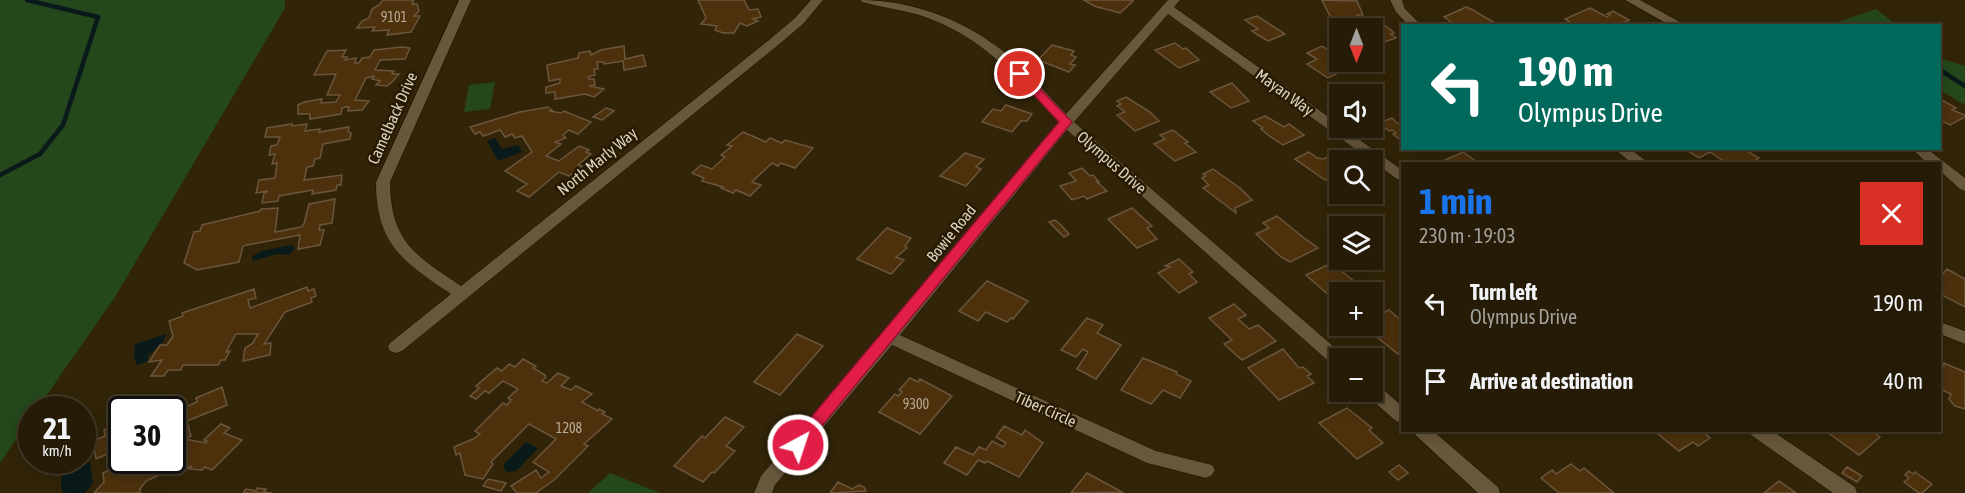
<!DOCTYPE html>
<html lang="en">
<head>
<meta charset="utf-8">
<style>
	body { margin:0; font-family:"Asap Condensed",sans-serif; background:#2d2410; color:#f1f3f6; height:100vh; display:flex; flex-direction:column; font-size:22px; white-space:nowrap }
	* { box-sizing:border-box; margin:0 }
	p { font-size:20px; color:#a3a19b }
	.icon { flex:none; width:33px; height:33px; fill:none; stroke:currentColor; stroke-width:2; stroke-linecap:round; stroke-linejoin:round }
	.map { position:relative; flex:1; overflow:hidden }
	.panel { position:absolute; left:1401px; top:162px; width:540px; height:270px; display:flex; flex-direction:column; background:#251b06; border-radius:0px; box-shadow:0 3px 15px #0003,0 0 0 2px #423928 }
	.panel>* { flex:none }
	.top-card { position:absolute; left:1401px; top:24px; width:540px; height:126px; border-radius:0px; box-shadow:0 3px 15px #0003,0 0 0 2px #423928; background:#00695c; color:#fff; overflow:hidden }
	.needle { width:39px; rotate:180deg }
	.tools { position:absolute; left:1329px; top:18px; display:grid; gap:12px }
	.tools a { display:grid; place-items:center; width:54px; height:54px; border-radius:0px; background:#251b06; box-shadow:0 3px 15px #0003,0 0 0 2px #423928; font-size:30px }
	.speed { position:absolute; left:18px; top:396px; display:flex; gap:12px; font-size:30px; font-weight:700; text-align:center }
	.speed>* { display:grid; place-content:center; width:78px; height:78px; border-radius:50%; background:#251b06; box-shadow:0 3px 15px #0003,0 0 0 2px #423928; line-height:1 }
	.speed small { font-size:15px; font-weight:400 }
	.speed .limit { border:3px solid #111; border-radius:9px; background:#fff; color:#111 }
	.pin { position:absolute; display:grid; place-items:center; width:51px; height:51px; color:#fff; margin:-26px; border:3px solid #fff; border-radius:50%; box-shadow:0 2px 6px #0007 }
	.me { position:absolute; width:66px; margin:-33px; rotate:40deg; stroke-linejoin:round; filter:drop-shadow(0 0 4px #0008) }
	.turn { display:flex; align-items:center; gap:21px; height:126px; padding:0 18px; font-size:27px }
	.turn .icon { width:78px; height:78px; stroke-width:2.5 }
	.turn b { display:block; font-size:42px; line-height:51px }
	.round { display:grid; place-items:center; flex:none; width:63px; height:63px; border-radius:0px; background:#2d2410 }
	.head { display:flex; align-items:center; justify-content:space-between; height:102px; padding:0 18px }
	h1 { font-size:36px; font-weight:700; line-height:45px; color:#1a73e8 }
	ul { padding:0; list-style:none }
	li { display:flex; align-items:center; gap:18px; height:78px; padding:0 18px }
	li div { flex:1 }
	li b { display:block; font-size:22px }
	li em { font-style:normal }
	.map>svg:first-child { display:block }
	.green { fill:#24481c }
	.water { fill:#0a1a1b }
	.lines { fill:none; stroke-linecap:round; stroke-linejoin:round }
	.stream { stroke:#0a1a1b; stroke-width:4.5 }
	.building { fill:#4c310c; stroke:#6b563d; stroke-width:1.5 }
	.minor-casing { stroke:#190c00; stroke-width:1 }
	.minor { fill:#67573b; fill-rule:evenodd }
	.route { fill:#e11d48; stroke:#92132f; stroke-width:1.5 }
	.labels { text-anchor:middle; dominant-baseline:central; stroke-width:5; stroke-linejoin:round; paint-order:stroke }
	.number-label { font-size:14px; fill:#b7aa95 }
	.street-label { font-size:16px; fill:#dbd2c3; stroke:#271a01 }
</style>
</head>
<body>
<div class="map">
<svg width="1965" height="493" viewBox="0 0 1965 493">
	<rect width="100%" height="100%" fill="#312408"/>
	<path class="green" d="M0,0H285V8L115,297L37,409L32,410L31,417L0,463Z
		M1876,9L1897,25L1832,24Z
		M1940,58L1965,66V105L1940,90Z
		M495,82L490,109L464,112L469,85Z
		M610,473L660,493H588Z"/>
	<path class="water" d="M495,138L502,149L518,145L522,152L498,161L487,141Z
		M291,245L295,248L289,255L277,254L252,261L253,256L262,251Z
		M166,334L163,342L148,356V361L137,365L134,356L135,344Z
		M526,442L538,448L516,471L506,472L503,465Z
		M82,461L84,464L90,462L93,483L85,493H63C57,477 65,465 82,461Z"/>
	<g class="lines">
		<path class="stream" d="M1940,70L1965,86
			M0,175L40,154L63,125L98,17L27,0"/>
	</g>
	<path class="building" d="M383,0H414L412,4H417L419,11L414,16H420L411,32L387,35L389,30L372,31L375,27L357,28L362,21L369,18L372,9L379,5Z
		M698,0H744L749,10L758,9L761,17L753,19L758,21L747,26L740,23L734,33H723L715,30L717,26L701,24L706,18Z
		M1084,0H1130L1133,1L1120,13L1094,6Z
		M1322,0L1357,1L1363,15H1357L1360,21L1332,20Z
		M1466,7L1473,10L1500,26H1457L1444,17Z
		M1590,8L1607,17L1610,15L1607,14L1613,11L1629,20L1619,25L1620,26H1576L1565,19Z
		M1257,16L1285,34L1268,41L1258,35L1252,31L1258,29L1245,20Z
		M1379,21L1391,30L1394,33L1391,34L1396,38L1372,46V28H1352Z
		M1175,43L1183,49L1186,48L1199,60L1179,68L1155,50Z
		M1052,45L1074,51L1071,55L1076,57L1070,64L1075,65L1069,72L1038,60Z
		M624,46L625,59L643,55L646,66L624,70L623,61L604,64L603,62H597L598,69H594L595,75L588,77L589,79H594L595,85L589,86L604,89L594,97L585,94L555,99V92L546,93V87L560,83V79L549,81L547,65L578,58L579,53L590,51L591,55L601,50Z
		M1322,46L1334,54L1328,57L1347,69L1328,78L1307,64L1317,59L1307,53Z
		M402,47L410,48L405,59L380,60L375,70L394,71L392,74H399L392,82L387,86L376,85L380,81L372,79L374,76L366,78L355,100L369,101L362,110L348,111L349,107H345L342,108L341,114L310,119V114H298V105L304,102L322,99L321,103L336,102L340,95H327L336,74L314,75L327,51L346,50L342,57H347L345,60L356,58L355,63H359L362,58L370,57L374,50Z
		M1232,83L1249,101L1231,108L1210,92Z
		M1126,97L1150,112L1159,121L1135,131L1117,115L1125,112L1117,106L1121,104L1117,101Z
		M1940,99L1956,108L1952,110L1965,115V117L1950,125L1940,120Z
		M1006,105L1032,114L1027,121H1021L1012,132L982,122L993,109L1001,111Z
		M548,107L552,110L550,111L561,113L564,111L591,122L578,134L569,130L563,135L566,138L555,142L561,144L546,156L559,161L579,146L589,150L586,152L591,154L578,165L582,166L569,176L559,172L529,197L517,191L527,184L505,171L532,152L522,136L515,138L512,134L505,137L500,130L483,136L480,132L475,134L470,127L520,112Z
		M606,108L614,111L602,120L593,117Z
		M1265,116L1284,127L1289,124L1304,135L1283,145L1268,135L1261,129L1263,128L1253,121Z
		M1392,118L1402,127V141L1393,134L1396,133L1392,130L1389,131L1379,123Z
		M292,124V126L307,124L305,131L320,129L319,132L349,127L348,131L351,133L350,139L323,144L320,158L315,159L313,166L307,167L304,180L342,175L341,185H337L336,190L312,194L313,190L279,196L278,201L262,203L264,193L268,191L256,193L259,180L275,178L277,163L272,164L275,154L269,155L271,146L277,145L280,137H265L267,128Z
		M1173,130L1188,142L1185,143L1196,152L1175,161L1154,144L1165,139L1160,135Z
		M743,132L766,142L770,138L782,143L785,140L813,148L795,168L781,163L778,166L772,163L752,182L761,185L750,196L736,190L733,193L721,188L723,187L702,181L704,178L692,173L701,165L712,169L725,157L721,155L732,146L727,145Z
		M1683,148H1742L1759,158L1749,164H1728L1710,152L1699,158Z
		M1309,152L1317,158L1323,159L1330,156L1340,161V185L1328,179L1325,180L1295,159Z
		M1463,152L1480,164L1441,162Z
		M965,153L984,159L976,167L981,169L966,186L940,176Z
		M1082,168L1090,176L1093,175L1099,182H1097L1107,191L1087,199L1084,196L1072,200L1060,186L1076,181L1069,173Z
		M1213,169L1240,188L1252,200L1235,208L1236,213L1203,188L1209,185L1202,178L1206,176L1203,174Z
		M335,199L332,223L320,225L319,230H324L320,245L298,249L300,235L247,245L243,246L239,262L197,270L184,263L194,232L200,231L202,225L260,211L261,209L278,208L275,232L301,227L304,224L309,204Z
		M1132,208L1152,226L1147,228L1157,239L1137,248L1108,219Z
		M1277,216L1304,238L1318,248L1290,262L1281,257L1256,234L1269,228L1263,223Z
		M1055,220L1061,225L1069,234L1064,237L1049,222Z
		M887,228L911,238L905,246L907,248L896,257L904,260L891,274L857,259Z
		M1179,259L1193,272L1189,274L1197,282L1179,293L1158,273L1170,267L1165,266Z
		M1332,263L1367,292H1340V305L1306,275Z
		M1947,269L1965,279V307L1940,294V277Z
		M987,281L1028,301L1013,319L1011,318L1007,322L986,312L978,321L959,311Z
		M307,287L308,291L314,289L316,296L311,298L312,302L285,312L264,344L271,343L270,355L243,361L245,348L252,344L258,334H236L226,352L230,351L225,360H221L218,365H183L181,370H168L164,376H151L162,360L149,362L160,345H167L173,336L169,321L183,316L182,313L254,289L256,298L248,300L250,308Z
		M1234,304L1246,315L1238,319L1249,329L1258,325L1276,341L1242,360L1224,344L1232,340L1209,318Z
		M1389,310L1402,321V351L1398,354L1363,326H1372V319Z
		M1087,318L1103,325L1097,333L1121,345L1096,379L1077,369L1088,352L1083,349L1076,357L1061,350Z
		M797,334L823,346L780,395L754,382Z
		M1283,349L1299,368L1303,367L1311,374L1307,376L1314,383L1279,400L1248,368Z
		M1143,358L1177,372L1176,374L1191,381L1180,398L1163,390L1151,404L1121,390Z
		M523,359L536,366L533,368L545,375L546,377L542,381L547,383L558,373L569,378L561,386L571,390L576,386L592,394L582,402L598,411L599,409L605,412L602,414L612,419L584,444L588,446L554,480L536,493H517L511,486L536,470L541,478L549,472L533,462L556,439L529,424L491,462L493,464L483,479L465,475L460,453L456,455L454,447L473,439L480,434L475,431L503,403L507,405L511,400L508,398L518,389L503,381L489,393L485,391L476,399L470,396L479,388L476,386L497,368L502,371L509,364L515,367Z
		M1944,363L1965,372V409L1955,406L1949,399L1951,394L1940,389V364L1944,366Z
		M910,378L918,382L920,379L952,396L920,434L879,412L895,394L898,396L902,392L899,390Z
		M222,387L227,405L187,421L191,436L185,439L206,443L207,441L204,440L221,424L230,428L224,433L242,440L212,470L205,467L202,470L189,469L192,466L173,474L171,470L146,481L140,489V493H94L104,482L103,473L113,468L110,453L96,459L93,441L105,436L104,430L122,423V460H172V410H160L181,401L182,406L185,404L186,407L197,402L196,398Z
		M1347,408L1372,428L1369,430L1383,443L1357,459L1319,423Z
		M725,417L744,427L726,446L735,451L714,473L712,472L703,482L674,466L702,436L705,438Z
		M1004,426L1022,435L1025,430L1043,443L1019,477L987,461L985,463L978,460L967,475L944,463L956,447L973,455L979,447L986,450L992,441L1003,447L1006,443L996,437Z
		M1653,430H1701L1710,438L1698,446L1693,442L1679,451Z
		M1829,430H1870L1880,437L1859,455L1827,432Z
		M1571,464L1580,471L1584,468L1614,493H1559L1541,478L1552,470L1556,474Z
		M1399,465L1408,473L1398,480L1389,472Z
		M1847,467L1862,476L1857,482L1842,473Z
		M1909,471L1913,474L1915,472L1932,484L1922,493H1919L1904,482L1909,478L1905,475Z
		M1087,473L1122,492L1071,493Z
		M488,479L506,483L501,491L483,486Z
		M1779,481L1796,493H1764Z
		M838,482L852,489L859,485L864,487L866,491L830,493Z
		M257,488L266,489L264,492L272,493H243L246,489L256,491Z"/>
	<g class="lines">
		<defs>
			<path id="minor" d="M459,0H471L390,182C391,242 415,255 461,286L769,40L795,18L811,0H823L803,24L777,46L402,351L396,353L390,351L388,347L390,343L451,294C403,262 376,244 376,182Z
				M860,0C914,0 967,21 1008,55C1029,72 1047,95 1066,114L1168,0H1180L1174,7L1340,125V128H1343L1402,170V180L1397,179L1168,14L1074,122L1347,358H1340V367L1334,366L1067,130L900,335L1156,451L1212,465L1215,470L1212,475L1206,478L1147,463L892,345L775,485L772,493H754L761,476L1059,122C1017,78 984,38 925,17C905,10 883,8 862,2Z
				M1390,0H1402L1405,9L1422,26H1409L1396,12Z
				M1625,0H1640L1687,26H1671Z
				M1613,148H1629L1650,164H1633Z
				M1911,148H1926L1965,178V191L1960,189L1940,171V164H1928Z
				M1940,322L1965,331V344L1940,334Z
				M1372,383L1378,385L1402,406V423L1396,421L1366,395L1364,392H1372Z
				M1410,430H1432L1498,487L1500,493H1478Z
				M1748,430H1771L1855,487L1857,493H1833L1751,435Z"/>
		</defs>
		<use href="#minor" class="minor-casing"/>
		<use href="#minor" class="minor"/>
	</g>
	<path class="route" d="M1020,71L1024,72L1072,122L803,449L798,451L792,449L789,445L792,440L1059,122L1016,76V72Z"/>
	<g class="labels">
		<g class="number-label">
			<text x="394" y="17">9101</text>
			<text x="916" y="404">9300</text>
			<text x="569" y="428">1208</text>
		</g>
		<g class="street-label">
			<text transform="translate(1285 92) rotate(36)">Mayan Way</text>
			<text transform="translate(392 118) rotate(-66)">Camelback Drive</text>
			<text transform="translate(597 161) rotate(-39)">North Marly Way</text>
			<text transform="translate(1112 162) rotate(41)">Olympus Drive</text>
			<text transform="translate(951 233) rotate(-51)">Bowie Road</text>
			<text transform="translate(1046 409) rotate(24)">Tiber Circle</text>
		</g>
	</g>
</svg>
<div class="tools">
<a><svg class="needle" viewBox="-14 -14 28 28"><path d="M0-13l5 13h-10z" fill="#e53935"/><path d="M0 13l5-13h-10z" fill="#a3a19b"/></svg></a>
<a><svg class="icon" aria-label="sound" viewBox="0 0 24 24"><path d="M4 9h4l5-4v14l-5-4H4zM17 9q2 3 0 6"/></svg></a>
<a><svg class="icon" aria-label="search" viewBox="0 0 24 24"><circle cx="10" cy="10" r="6"/><path d="M15 15l6 6"/></svg></a>
<a><svg class="icon" aria-label="layers" viewBox="0 0 24 24"><path d="M12 4l9 5-9 5-9-5zM3 14l9 5 9-5"/></svg></a>
<a>+</a>
<a>−</a>
</div>
<div class="speed"><div>21<small>km/h</small></div><div class="limit">30</div></div>
<div class="pin" style="left:1020px;top:74px;background:#d93025"><svg class="icon" aria-label="arrive" viewBox="0 0 24 24"><path d="M6 21V4h12l-3 4 3 4H6"/></svg></div>
<svg class="me" style="left:798px;top:445px" viewBox="-20 -20 40 40"><circle r="17" fill="#e11d48" stroke="#fff" stroke-width="3"/><path d="M0-11L8 9 0 5-8 9z" fill="#fff"/></svg>
<div class="top-card">
<div class="turn"><svg class="icon" aria-label="left" viewBox="0 0 24 24"><path d="M17 20v-9H6M10 6l-5 5 5 5"/></svg><div><b>190 m</b>Olympus Drive</div></div>
</div>
<section class="panel">
<div class="head"><div><h1>1 min</h1><p>230 m · 19:03</p></div><a class="round" style="background:#d93025;color:#fff"><svg class="icon" aria-label="close" viewBox="0 0 24 24"><path d="M6 6l12 12M18 6L6 18"/></svg></a></div>
<ul>
<li><svg class="icon" aria-label="left" viewBox="0 0 24 24"><path d="M17 20v-9H6M10 6l-5 5 5 5"/></svg><div><b>Turn left</b><p>Olympus Drive</p></div><em>190 m</em></li>
<li><svg class="icon" aria-label="arrive" viewBox="0 0 24 24"><path d="M6 21V4h12l-3 4 3 4H6"/></svg><div><b>Arrive at destination</b></div><em>40 m</em></li>
</ul>
</section>
</div>
</body>
</html>
